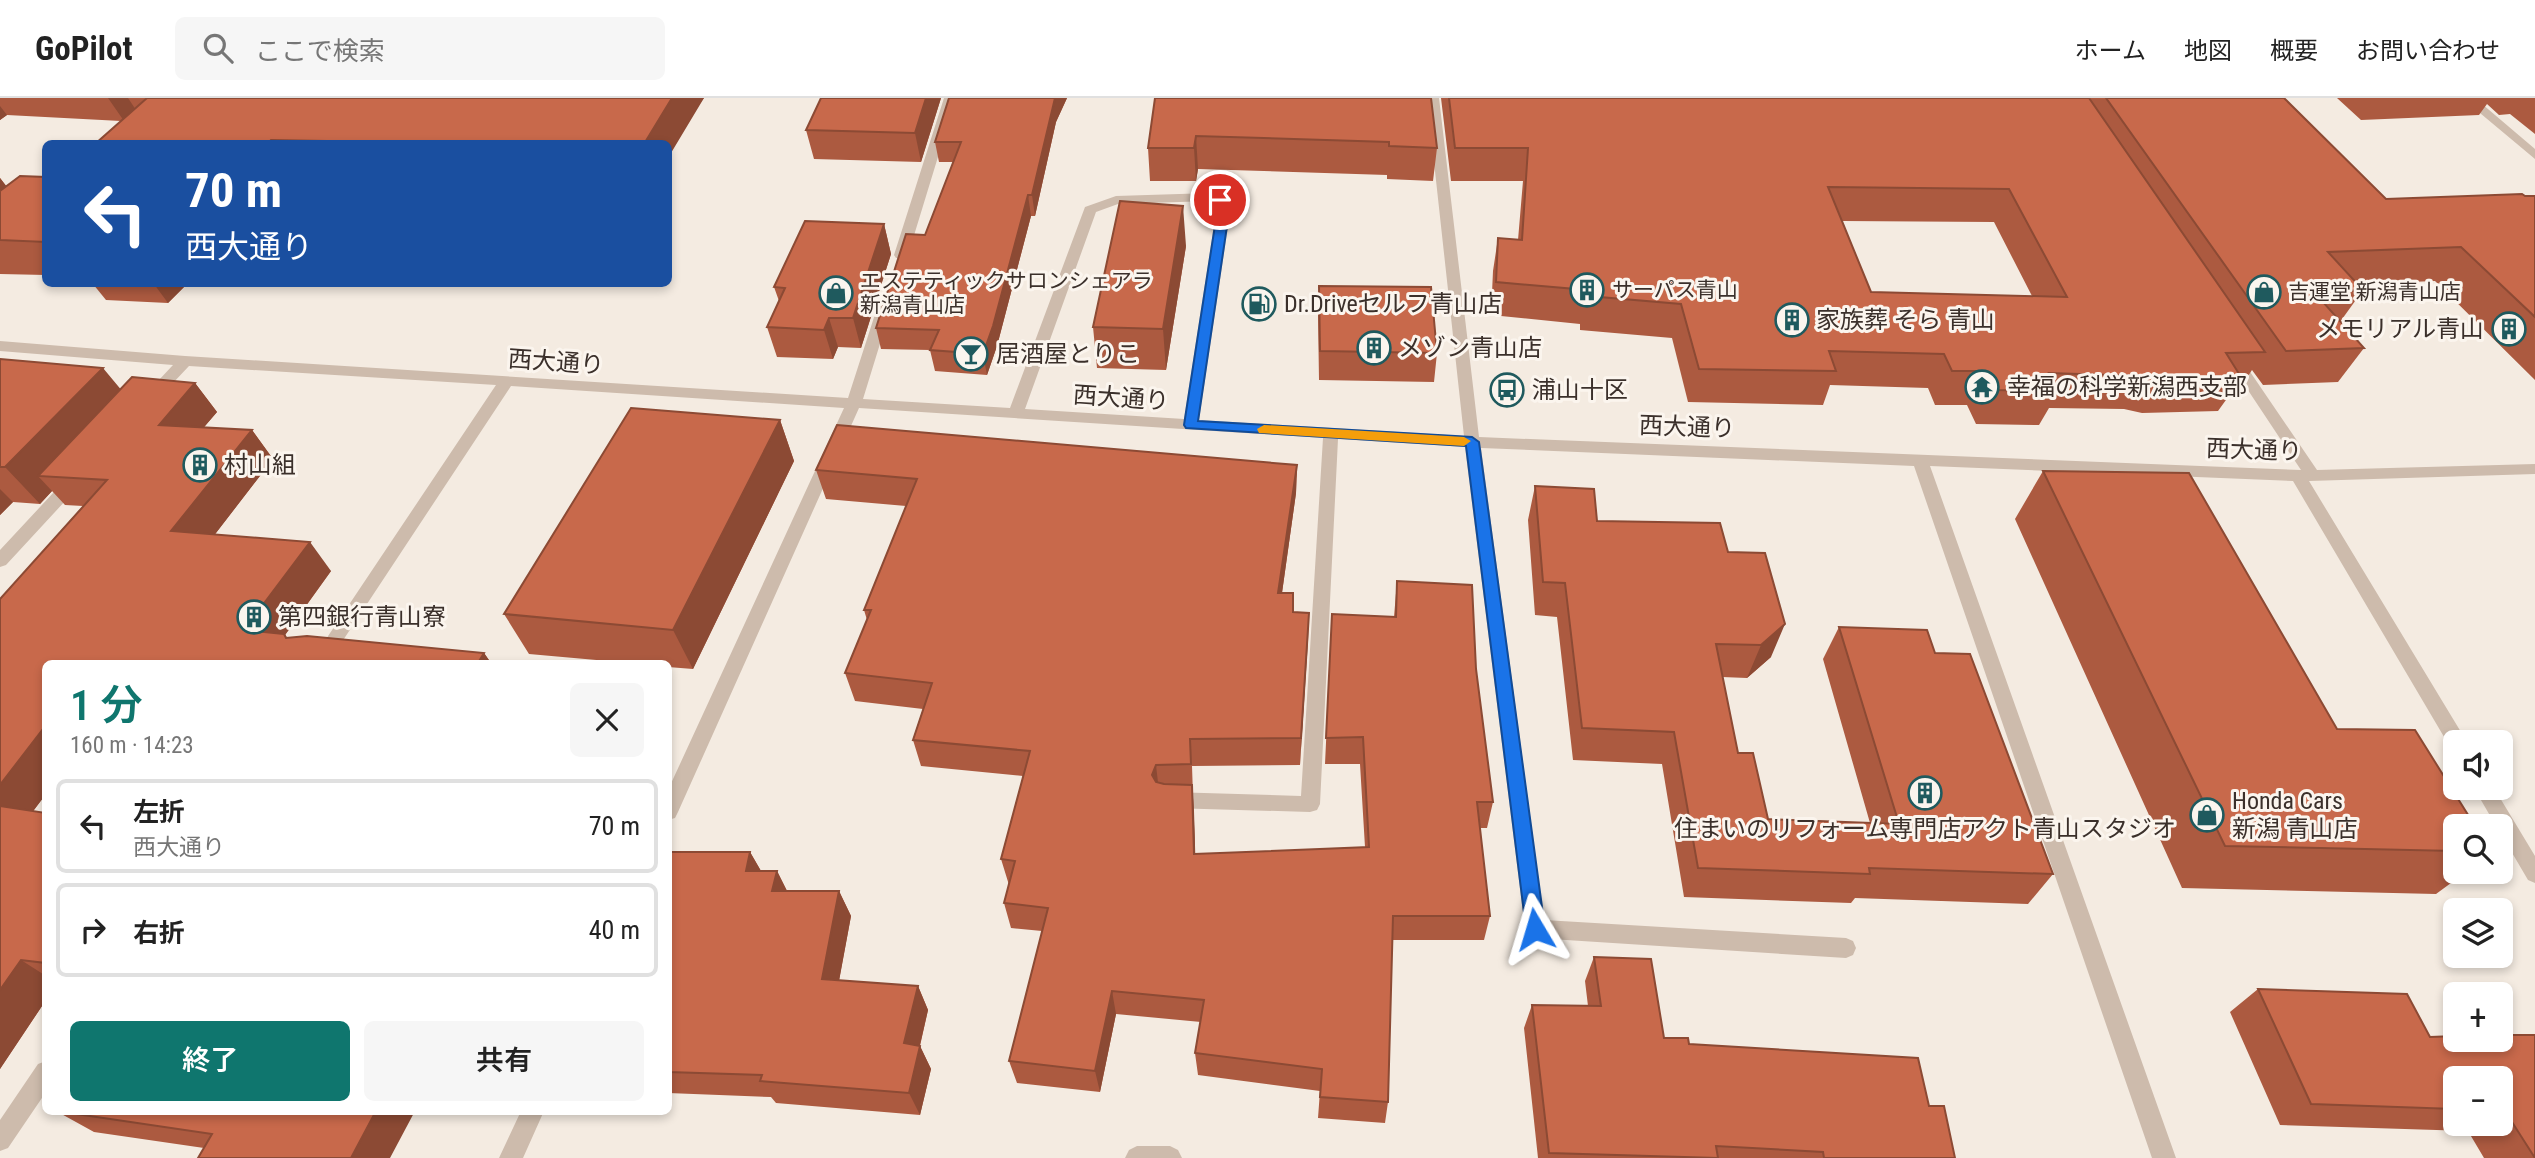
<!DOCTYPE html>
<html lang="ja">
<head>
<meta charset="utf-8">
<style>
	body { margin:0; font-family:"Roboto Condensed","Noto Sans JP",sans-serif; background:#f6f6f6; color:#222; height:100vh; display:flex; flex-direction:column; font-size:26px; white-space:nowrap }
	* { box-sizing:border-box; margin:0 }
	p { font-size:23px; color:#767676 }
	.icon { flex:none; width:38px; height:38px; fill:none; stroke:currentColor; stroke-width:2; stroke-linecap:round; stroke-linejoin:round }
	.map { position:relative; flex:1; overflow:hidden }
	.side { position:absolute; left:42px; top:562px; width:630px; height:455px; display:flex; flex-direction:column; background:#fff; border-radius:10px; box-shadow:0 4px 10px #0003 }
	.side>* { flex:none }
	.top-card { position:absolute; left:42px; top:42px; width:630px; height:147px; border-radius:10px; box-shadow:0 4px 10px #0003; background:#1a4fa0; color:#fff; overflow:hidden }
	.controls { position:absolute; left:2443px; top:632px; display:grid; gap:14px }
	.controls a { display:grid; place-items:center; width:70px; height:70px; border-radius:10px; background:#fff; box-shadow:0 4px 10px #0003; font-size:35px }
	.pin { position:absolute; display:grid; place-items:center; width:60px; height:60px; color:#fff; margin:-30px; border:4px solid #fff; border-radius:50%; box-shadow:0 2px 7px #0007 }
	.me { position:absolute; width:77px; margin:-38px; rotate:353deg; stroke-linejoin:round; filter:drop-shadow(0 0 5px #0008) }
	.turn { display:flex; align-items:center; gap:24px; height:147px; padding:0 28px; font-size:32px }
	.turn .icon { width:91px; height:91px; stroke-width:2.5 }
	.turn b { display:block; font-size:49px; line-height:60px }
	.round { display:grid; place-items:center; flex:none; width:74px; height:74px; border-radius:10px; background:#f6f6f6 }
	.overview { display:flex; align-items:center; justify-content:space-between; height:119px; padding:0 28px }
	h1 { font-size:42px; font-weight:600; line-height:52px; color:#0f766e }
	.primary-button { display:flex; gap:14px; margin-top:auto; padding:14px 28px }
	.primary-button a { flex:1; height:80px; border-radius:10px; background:#0f766e; color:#fff; font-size:28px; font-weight:600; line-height:80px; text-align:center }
	.primary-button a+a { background:#f6f6f6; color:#222 }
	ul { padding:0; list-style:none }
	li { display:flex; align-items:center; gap:21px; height:94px; margin:0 14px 10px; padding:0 14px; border:4px solid #e0e0e0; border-radius:10px }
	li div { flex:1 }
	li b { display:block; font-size:26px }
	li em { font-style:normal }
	header { display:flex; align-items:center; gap:42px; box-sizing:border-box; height:98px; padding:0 35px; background:#fff; border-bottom:2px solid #e0e0e0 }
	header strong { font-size:33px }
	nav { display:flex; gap:38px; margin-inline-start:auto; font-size:24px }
	.search { width:490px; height:63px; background:#f6f6f6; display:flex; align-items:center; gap:18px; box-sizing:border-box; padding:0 24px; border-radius:10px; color:#767676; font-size:26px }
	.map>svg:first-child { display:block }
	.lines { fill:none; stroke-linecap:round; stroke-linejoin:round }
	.minor { fill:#cdbbac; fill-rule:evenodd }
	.wall { fill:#ac5a40; fill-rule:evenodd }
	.shaded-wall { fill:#8c4a34 }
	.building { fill:#c8694b; stroke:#8c4a34; stroke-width:2; fill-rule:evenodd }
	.route { fill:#1a73e8; stroke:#114b97; stroke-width:2 }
	.slow { fill:#f59e0b }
	.labels { text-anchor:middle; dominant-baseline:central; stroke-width:6; stroke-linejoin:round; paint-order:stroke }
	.far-poi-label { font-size:21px; fill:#3b302b; stroke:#fbf5ee; text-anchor:start }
	.poi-label { font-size:24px; fill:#3b302b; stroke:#fbf5ee; text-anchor:start }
	.street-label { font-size:24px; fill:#3b302b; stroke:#fbf5ee }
</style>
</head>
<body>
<header>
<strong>GoPilot</strong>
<div class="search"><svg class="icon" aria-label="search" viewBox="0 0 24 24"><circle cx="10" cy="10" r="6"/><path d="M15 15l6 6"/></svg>ここで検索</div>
<nav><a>ホーム</a><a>地図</a><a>概要</a><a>お問い合わせ</a></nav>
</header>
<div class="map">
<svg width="2535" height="1060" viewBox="0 0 2535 1060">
	<rect width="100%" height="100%" fill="#f4ebe1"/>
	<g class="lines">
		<path class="minor" d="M944,0H956L908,157L906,160H896L894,157Z
			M1427,0H1439L1479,339L2301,372L2228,262L2235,257L2240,259L2317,372L2535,366V376L2309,383L2464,639L2466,644H2455V651L2450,649L2293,383L1930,368L2176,1060H2152L1914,368L1481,350L1544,822L1846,840L1853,843L1856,850L1853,857L1846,860L1535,840L1528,838L1525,831L1465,349L1338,341L1320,706L1317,712L1310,714L1170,710L1163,708L1160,702L1163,696L1170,694L1301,698L1323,340L859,310L678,714L675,720L668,722V692L844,310L511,288L328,565H310L496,287L189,268L156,303L151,304L143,299L173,267L0,253V243L185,258L848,300L877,210L884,206L891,210L863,301L1010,310L1085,109L1116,98L1211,95L1225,99L1231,108L1199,322L1464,338ZM1210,103L1217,108L1184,321L1025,311L1096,114L1118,106Z
			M2462,0H2475L2535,51V61Z
			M73,378L79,380L81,384L79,388L6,467L0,469V452L67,380Z
			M2474,690H2494L2535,758V785L2528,782L2501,736V728H2496Z
			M46,963V994L8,1050L0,1053V1022L38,966Z
			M521,1013H544L523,1060H499Z
			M1137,1048H1170L1178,1052L1182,1060H1125L1129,1052Z"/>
	</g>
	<path class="wall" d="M0,0H704L668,46H95L121,23L7,17L0,22Z
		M941,0L921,64L814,61L806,32Z
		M949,0H1067L1056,24L1035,118H1031L997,248L987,277L935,273L930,252L881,251L876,230L925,137L953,64H939L935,44Z
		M1155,0L1437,50L1433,83L1387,81V77L1198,71L1196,83H1150L1148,50Z
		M1441,0H2284L2386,101L2535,98V282L2435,183L2357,186L2363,192L2340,224L2364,250L2338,284L2263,287L2252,272L2242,287L2236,288L2218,313L2142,315L2124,311L2049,310L2039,327L1976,326L1967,307H1935L1928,290L1830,287L1823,307L1688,304L1672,240L1580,232V226L1491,217L1493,173L1498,140L1518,142L1523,83H1451ZM1842,123L1994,124L2032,198L1871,194Z
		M2337,0H2535V36L2510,16L2499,17L2487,6L2479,17L2361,22Z
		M46,79V177L0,176V80L6,88Z
		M884,126L891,156L861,250L838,249L833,261L777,259L767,229L779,203L774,189Z
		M1186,148L1166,272L1097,270L1093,229Z
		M93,186H187L168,205L106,202Z
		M1319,188L1437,255L1434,284L1319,282L1318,217Z
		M0,261L121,292L195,285L217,314L204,329L252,332L273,361L215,436L331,473L285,537L287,540L484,555L491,565H46V696L33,713L46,715V902L0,971V501L83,408L65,407L52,393L40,406L13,404L0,417Z
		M780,322L794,363L693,571L668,569V565H630L529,556L504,516Z
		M1297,367L1296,395L1282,495L1293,514L1309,515L1300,667L1192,668L1195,756L1365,749L1360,666H1325L1332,516L1394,519L1397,483L1476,571L1493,704L1487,730H1480L1490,818L1484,842H1392L1388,1004L1385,1025L1318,1020L1320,993L1198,977L1195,955L1201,924L1116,916L1100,994L1017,985L1009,963L1042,833L1011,830L1004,805L1009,787L1001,761L1023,678L921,668L913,642L923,611L855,603L845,575L867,522L864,512L906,408L826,401L816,372Z
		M2043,373L2337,631L2455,728V774H2466L2436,796L2182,790L2015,421Z
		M1535,388L1597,423L1728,454L1771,559L1747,580L1722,579L1738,655L1768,721L1870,725L1823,561L1839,529L1935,555L2053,776L2028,806L1855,800L1851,805L1684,799L1662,666L1573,662L1557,519L1535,517L1528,422Z
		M668,754H750L761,773H777L787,793H839L851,818L839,882L918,888L928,912L920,948L931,971L920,1017L776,1005L771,999L668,995Z
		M1594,859L1664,940L1929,1008L1955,1060H1538L1524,930L1532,907L1588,908L1585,883Z
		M2258,891L2430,939L2535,937V1060H2484L2468,1033L2280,1027L2230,914ZM2455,980H2501V1026H2455Z
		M56,1013H415L204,1050L94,1034Z"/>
	<path class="shaded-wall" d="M108,0H128L136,12L124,23Z
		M672,0H704L668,60V46H644Z
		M926,0H941L921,64L915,35Z
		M1055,0H1067L1056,24L1035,118L1032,97Z
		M0,8L7,17L0,22Z
		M1196,38L1198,71L1196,83L1194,50Z
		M0,80L25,112L0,132Z
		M1028,97L1031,118L997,248L987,277L983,256Z
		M1183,108L1186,148L1166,272L1163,231Z
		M884,126L891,156L861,250L853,220Z
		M154,186H187L168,205Z
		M829,220L838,249L833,261L824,232Z
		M103,270L133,306L38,378L52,393L40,406L5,369Z
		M195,285L217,314L182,355L159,327Z
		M780,322L794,363L693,571L673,532Z
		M252,332L273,361L196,461L171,433Z
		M1297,367L1296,395L1278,523V495Z
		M0,391L13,404L0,417Z
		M310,444L331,473L285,537L309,565L244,532Z
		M1309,515L1308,543L1300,667L1301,640Z
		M1785,526L1771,559L1747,580L1761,547Z
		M484,555L491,565H478Z
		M46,627V696L19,732L0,717V687Z
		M1156,667L1159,693L1152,677Z
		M1192,687L1194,713L1196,782L1194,756Z
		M750,754L765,780L746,773Z
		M777,773L790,799L772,793Z
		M839,793L851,818L835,905L822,881Z
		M21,862L46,878V902L0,971V892Z
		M918,888L928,912L915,968L904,945Z
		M1112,893L1116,916L1100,994L1095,973Z
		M920,948L931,971L920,1017L909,995Z
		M376,1013H415L390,1060H351Z"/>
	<path class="building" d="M147,0H672L644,46H379L380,44L271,42L267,46H95Z
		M821,0H926L915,35L806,32Z
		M949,0H1055L1032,97H1028L993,228L983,256L930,252L939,232L876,230L906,136L925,137L961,44H935Z
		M1155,0H1431L1437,50L1389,48V44L1196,38L1194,50H1148Z
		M1449,0H2089L2265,254L2226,255L2241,279L2164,281L2145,278L2049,275L2058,293L1993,292L1984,273H1952L1944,256L1829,253L1836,273L1699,271L1681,206L1588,198L1587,192L1496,184L1498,140L1522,142L1528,50H1455ZM1828,89L2009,91L2067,199L1871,194Z
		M2106,0H2284L2386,101L2522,96L2525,98H2535V219L2461,149L2328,154L2363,192L2314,194L2364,250L2286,253Z
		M20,78L46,79V144L0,142V93Z
		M1120,103L1183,108L1163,231L1093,229Z
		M805,123L884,126L853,220H829L824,232L767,229L785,190L774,189Z
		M1319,188L1431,189L1437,255L1320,253Z
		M0,261L103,270L5,369H0Z
		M132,279L195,285L159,327L252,332L171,433L310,444L244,532L284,536L286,540L307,538L484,555L478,565H46V627L0,687V501L107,382L38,378Z
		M631,310L780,322L673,532L504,516Z
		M837,327L1297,367L1278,495H1293V514L1309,515L1301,640L1190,641L1191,666L1156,667L1152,677L1156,684L1164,686L1192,687L1194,756L1369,749L1363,639L1326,640L1332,516L1396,519L1397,483L1472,487L1476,571L1493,704H1477L1490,818H1393L1388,1004L1320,999L1322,971L1195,955L1204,902L1112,893L1095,973L1009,963L1048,810L1004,805L1015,763L1001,761L1030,653L913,642L932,585L845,575L871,512H864L917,381L816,372Z
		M2043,373L2189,375L2337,631L2415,632L2475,728H2455V753L2225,748Z
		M1535,388L1594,391L1597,423L1720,425L1728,454L1765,455L1785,526L1761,547L1716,546L1738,655H1753L1768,721L1899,726L1839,529L1927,532L1935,555L1970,556L2053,776L1869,770L1870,776L1698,770L1674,634L1582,630L1565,485L1543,484Z
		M0,708L46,715V865L21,862L0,892Z
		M668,754H750L746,773H777L772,793H839L822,881L918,888L904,945L920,948L909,995L760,983L762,977L668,974Z
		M1594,859L1651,861L1664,940H1688L1689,946L1918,960L1929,1008H1944L1955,1060H1824L1823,1054L1716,1048L1718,1060L1549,1055L1532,907L1601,908Z
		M2258,891L2407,896L2430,939L2455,938V942H2501V937H2535V1060L2505,1013L2501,1012V980H2455V1011L2311,1006Z
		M56,1013H376L351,1060H198L212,1036Z"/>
	<path class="route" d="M1220,99L1224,100L1230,108L1198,323L1472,339L1479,344L1545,831L1542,837L1535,840L1529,837L1526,831L1466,348L1186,330L1184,327L1218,108L1214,102Z"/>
	<path class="slow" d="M1264,327L1464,339L1471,343L1464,348L1259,335L1257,331Z"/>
	<defs>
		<symbol id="building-ring" viewBox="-11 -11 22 22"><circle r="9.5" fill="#fbf5ee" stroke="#1f5a5e" stroke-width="1.5"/><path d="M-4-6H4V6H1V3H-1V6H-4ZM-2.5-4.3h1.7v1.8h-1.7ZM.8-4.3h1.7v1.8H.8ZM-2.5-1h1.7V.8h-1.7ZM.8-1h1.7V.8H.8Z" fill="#1f5a5e"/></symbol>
		<symbol id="shop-ring" viewBox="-11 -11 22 22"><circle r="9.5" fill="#fbf5ee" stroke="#1f5a5e" stroke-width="1.5"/><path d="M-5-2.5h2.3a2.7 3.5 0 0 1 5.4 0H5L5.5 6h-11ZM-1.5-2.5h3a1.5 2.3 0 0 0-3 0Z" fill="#1f5a5e"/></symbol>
		<symbol id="fuel-ring" viewBox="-11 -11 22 22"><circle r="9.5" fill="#fbf5ee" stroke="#1f5a5e" stroke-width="1.5"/><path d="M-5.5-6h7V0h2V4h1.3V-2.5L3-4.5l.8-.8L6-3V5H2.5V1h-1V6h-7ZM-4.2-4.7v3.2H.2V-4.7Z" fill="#1f5a5e"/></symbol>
		<symbol id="bar-ring" viewBox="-11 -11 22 22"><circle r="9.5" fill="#fbf5ee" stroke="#1f5a5e" stroke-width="1.5"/><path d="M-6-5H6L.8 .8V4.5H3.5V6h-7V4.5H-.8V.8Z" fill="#1f5a5e"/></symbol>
		<symbol id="temple-ring" viewBox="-11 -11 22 22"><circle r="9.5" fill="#fbf5ee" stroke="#1f5a5e" stroke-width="1.5"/><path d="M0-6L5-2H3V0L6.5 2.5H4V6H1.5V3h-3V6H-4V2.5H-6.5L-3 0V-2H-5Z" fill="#1f5a5e"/></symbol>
		<symbol id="bus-ring" viewBox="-11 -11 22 22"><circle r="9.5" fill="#fbf5ee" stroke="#1f5a5e" stroke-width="1.5"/><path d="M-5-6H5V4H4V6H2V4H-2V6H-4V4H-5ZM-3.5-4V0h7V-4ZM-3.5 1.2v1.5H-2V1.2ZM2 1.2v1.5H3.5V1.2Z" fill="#1f5a5e"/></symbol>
	</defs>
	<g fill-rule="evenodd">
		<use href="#building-ring" x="1568" y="173" width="38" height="38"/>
		<use href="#shop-ring" x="2245" y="175" width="38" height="38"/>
		<use href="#shop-ring" x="817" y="176" width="38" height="38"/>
		<use href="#fuel-ring" x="1240" y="187" width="38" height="38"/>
		<use href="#building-ring" x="1773" y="203" width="38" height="38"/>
		<use href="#building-ring" x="2490" y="212" width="38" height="38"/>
		<use href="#building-ring" x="1355" y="231" width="38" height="38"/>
		<use href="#bar-ring" x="952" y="237" width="38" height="38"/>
		<use href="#temple-ring" x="1963" y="270" width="38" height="38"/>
		<use href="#bus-ring" x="1488" y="273" width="38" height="38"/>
		<use href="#building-ring" x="181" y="348" width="38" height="38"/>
		<use href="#building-ring" x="235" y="500" width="38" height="38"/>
		<use href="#building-ring" x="1906" y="676" width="38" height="38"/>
		<use href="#shop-ring" x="2188" y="698" width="38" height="38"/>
	</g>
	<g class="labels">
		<g class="far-poi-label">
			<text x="860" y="183">エステティックサロンシェアラ<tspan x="860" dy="24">新潟青山店</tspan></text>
			<text x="1612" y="192">サーパス青山</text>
			<text x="2288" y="194">吉運堂 新潟青山店</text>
		</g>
		<g class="poi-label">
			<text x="1284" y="206">Dr.Driveセルフ青山店</text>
			<text x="1816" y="222">家族葬 そら 青山</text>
			<text x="2484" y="231" text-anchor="end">メモリアル青山</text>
			<text x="1398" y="250">メゾン青山店</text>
			<text x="996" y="256">居酒屋とりこ</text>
			<text x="2007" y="289">幸福の科学新潟西支部</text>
			<text x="1532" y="292">浦山十区</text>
			<text x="224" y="367">村山組</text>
			<text x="278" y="519">第四銀行青山寮</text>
			<text x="2232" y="703">Honda Cars<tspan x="2232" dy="28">新潟 青山店</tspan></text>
			<text x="1925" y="731" text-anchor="middle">住まいのリフォーム専門店アクト青山スタジオ</text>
		</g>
		<g class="street-label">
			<text transform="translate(556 264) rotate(4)">西大通り</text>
			<text transform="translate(1121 300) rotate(4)">西大通り</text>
			<text transform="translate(1687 329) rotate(2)">西大通り</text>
			<text transform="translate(2254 352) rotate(2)">西大通り</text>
		</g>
	</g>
</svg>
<div class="controls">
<a><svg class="icon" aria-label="sound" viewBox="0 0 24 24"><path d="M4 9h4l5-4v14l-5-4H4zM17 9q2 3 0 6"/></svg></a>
<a><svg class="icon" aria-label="search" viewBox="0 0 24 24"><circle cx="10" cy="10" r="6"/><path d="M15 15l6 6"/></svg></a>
<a><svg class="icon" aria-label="layers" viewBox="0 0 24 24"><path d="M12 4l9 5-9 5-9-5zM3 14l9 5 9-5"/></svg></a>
<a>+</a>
<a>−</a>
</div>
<div class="pin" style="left:1220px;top:102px;background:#d93025"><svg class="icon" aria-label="arrive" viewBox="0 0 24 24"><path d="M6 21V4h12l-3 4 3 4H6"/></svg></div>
<svg class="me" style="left:1535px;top:831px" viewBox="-20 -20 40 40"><path d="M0-17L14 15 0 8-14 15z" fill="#1a73e8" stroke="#fff" stroke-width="4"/></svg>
<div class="top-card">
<div class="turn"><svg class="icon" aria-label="left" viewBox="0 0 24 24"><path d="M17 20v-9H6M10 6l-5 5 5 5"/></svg><div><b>70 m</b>西大通り</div></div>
</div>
<section class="side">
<div class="overview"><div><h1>1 分</h1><p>160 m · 14:23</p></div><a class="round"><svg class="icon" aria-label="close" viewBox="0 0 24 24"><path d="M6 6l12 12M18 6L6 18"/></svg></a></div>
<ul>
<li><svg class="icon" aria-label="left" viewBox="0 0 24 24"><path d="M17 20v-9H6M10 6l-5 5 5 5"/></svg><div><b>左折</b><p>西大通り</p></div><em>70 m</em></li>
<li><svg class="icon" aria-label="right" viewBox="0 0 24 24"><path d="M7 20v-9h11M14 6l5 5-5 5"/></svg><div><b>右折</b></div><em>40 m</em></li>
</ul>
<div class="primary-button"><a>終了</a><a>共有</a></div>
</section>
</div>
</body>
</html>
